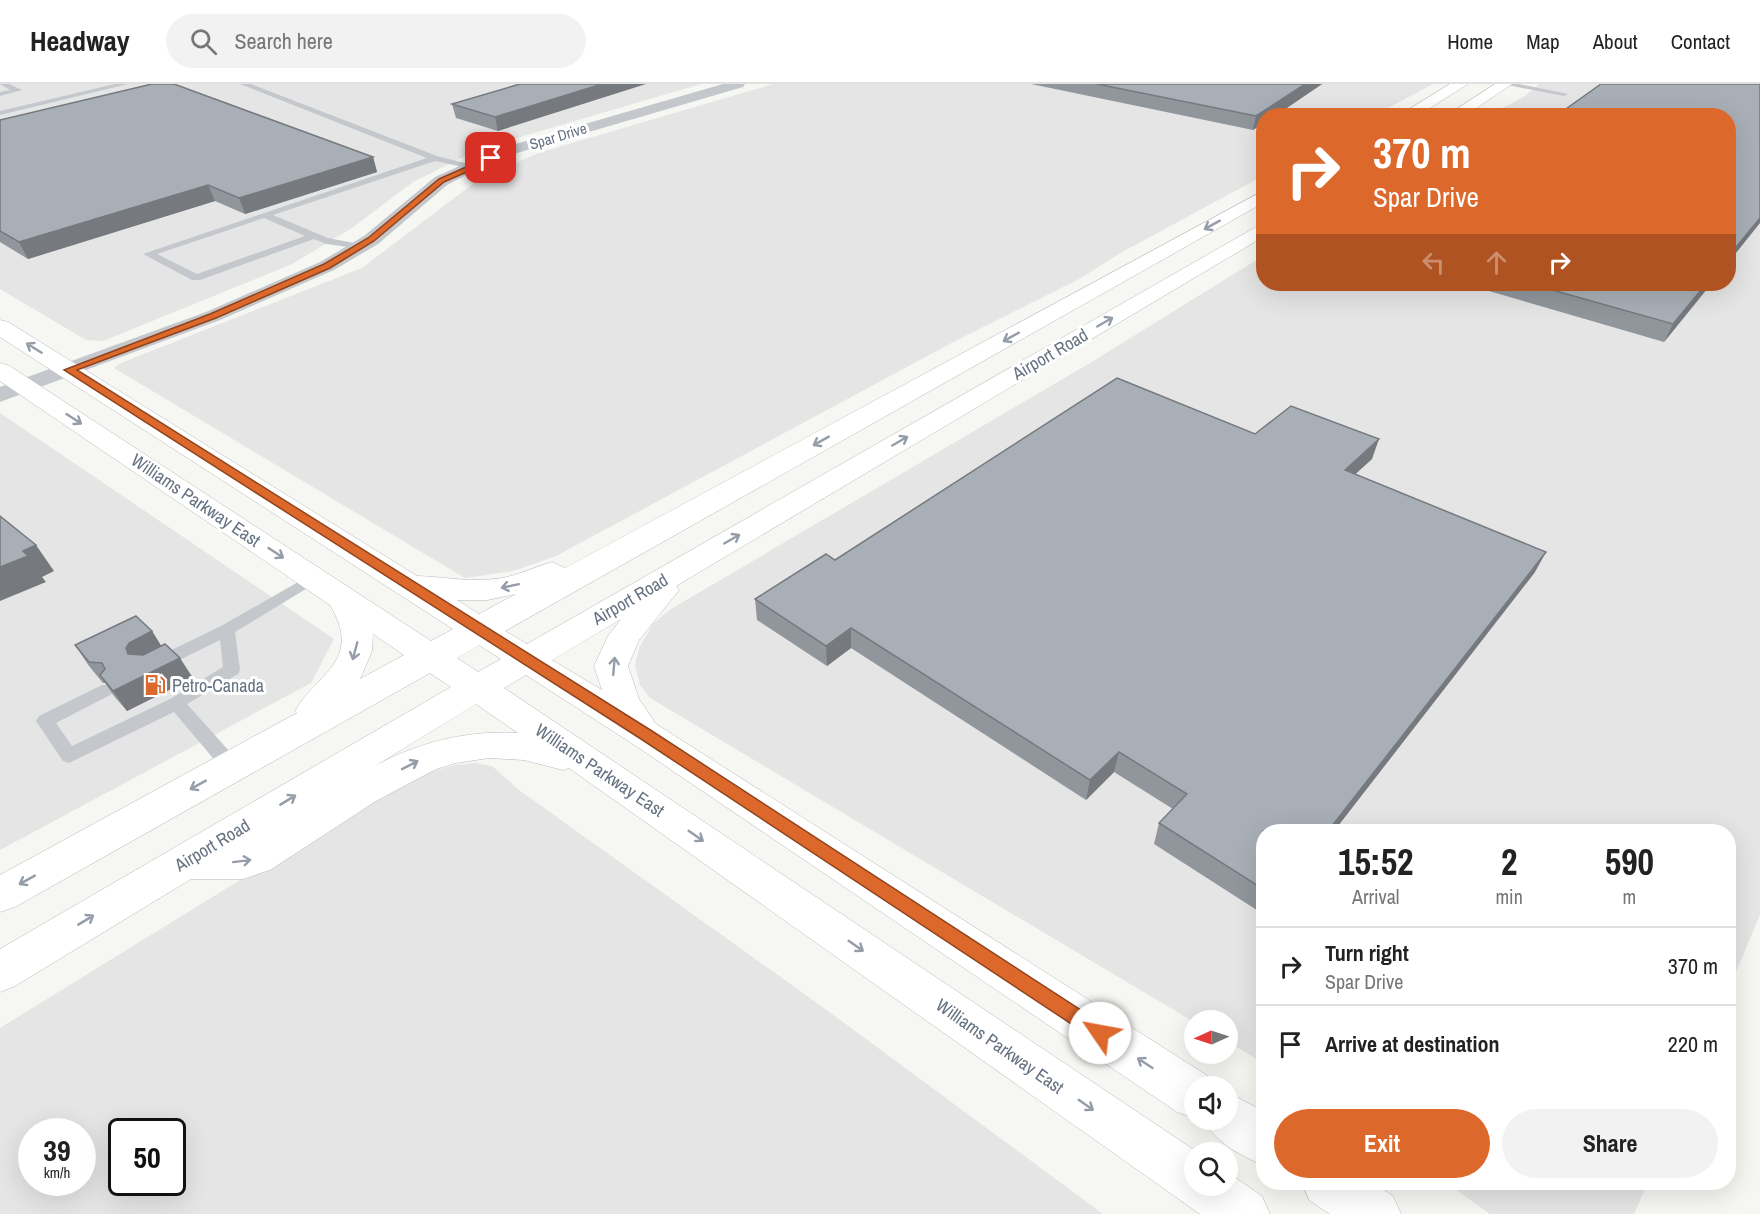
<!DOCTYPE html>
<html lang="en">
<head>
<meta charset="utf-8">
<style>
	body { margin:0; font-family:"Archivo Narrow",sans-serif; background:#f2f2f2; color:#222; height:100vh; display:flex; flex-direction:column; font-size:22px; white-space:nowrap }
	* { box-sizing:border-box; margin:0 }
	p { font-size:20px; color:#767676 }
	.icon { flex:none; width:33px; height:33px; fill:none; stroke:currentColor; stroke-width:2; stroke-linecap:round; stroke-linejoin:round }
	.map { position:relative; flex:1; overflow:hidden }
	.sheet { position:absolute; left:1256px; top:740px; width:480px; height:366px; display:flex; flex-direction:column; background:#fff; border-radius:24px; box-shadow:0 6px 24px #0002 }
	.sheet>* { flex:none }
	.banner { position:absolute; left:1256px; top:24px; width:480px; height:183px; border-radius:24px; box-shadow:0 6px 24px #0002; background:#dd682c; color:#fff; overflow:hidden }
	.needle { width:39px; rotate:267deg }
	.buttons { position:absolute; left:1184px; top:926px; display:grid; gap:12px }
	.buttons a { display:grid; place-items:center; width:54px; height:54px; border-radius:50%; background:#fff; box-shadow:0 6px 24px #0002; font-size:30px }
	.speed { position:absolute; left:18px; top:1034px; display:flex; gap:12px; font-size:30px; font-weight:700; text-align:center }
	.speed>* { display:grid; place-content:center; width:78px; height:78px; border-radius:50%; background:#fff; box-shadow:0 6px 24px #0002; line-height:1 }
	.speed small { font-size:15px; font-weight:400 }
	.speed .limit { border:3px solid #111; border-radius:9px; background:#fff; color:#111 }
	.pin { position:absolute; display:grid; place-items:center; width:51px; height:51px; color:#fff; margin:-26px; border-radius:12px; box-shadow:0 3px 9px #0006 }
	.me { position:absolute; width:66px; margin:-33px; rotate:303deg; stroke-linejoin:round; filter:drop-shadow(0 0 4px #0008) }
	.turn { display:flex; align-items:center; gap:21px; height:126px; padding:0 18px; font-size:27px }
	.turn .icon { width:78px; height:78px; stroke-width:2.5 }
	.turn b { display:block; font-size:42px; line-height:51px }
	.lanes { display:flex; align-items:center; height:57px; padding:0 18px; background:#0003; justify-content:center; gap:30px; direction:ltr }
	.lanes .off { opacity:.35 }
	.eta { display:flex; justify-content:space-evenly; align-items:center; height:102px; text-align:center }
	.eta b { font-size:36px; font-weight:700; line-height:42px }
	.action { display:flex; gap:12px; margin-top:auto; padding:12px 18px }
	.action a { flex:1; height:69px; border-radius:36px; background:#dd682c; color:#fff; font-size:24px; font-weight:700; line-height:69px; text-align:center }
	.action a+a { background:#f2f2f2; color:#222 }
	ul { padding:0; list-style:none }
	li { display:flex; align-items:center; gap:18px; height:78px; padding:0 18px; border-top:2px solid #e0e0e0 }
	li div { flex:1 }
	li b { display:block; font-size:22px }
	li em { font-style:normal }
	header { display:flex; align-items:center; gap:36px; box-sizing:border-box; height:84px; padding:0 30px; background:#fff; border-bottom:2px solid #e0e0e0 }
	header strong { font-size:28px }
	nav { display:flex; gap:33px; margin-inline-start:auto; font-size:21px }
	.search { width:420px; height:54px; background:#f2f2f2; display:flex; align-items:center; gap:15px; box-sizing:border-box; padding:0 21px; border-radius:33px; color:#767676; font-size:22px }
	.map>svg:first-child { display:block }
	.built { fill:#e4e5e4; fill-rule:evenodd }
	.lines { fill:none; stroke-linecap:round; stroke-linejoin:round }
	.secondary-casing { stroke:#b6babf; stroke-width:1 }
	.lane { fill:#c4c7cb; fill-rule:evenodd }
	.street { fill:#c4c7cb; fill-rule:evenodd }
	.secondary { fill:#fff; fill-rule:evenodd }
	.wall { fill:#91969d }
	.shaded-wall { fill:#767a7f }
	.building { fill:#a9afb6; stroke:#767a7f; stroke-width:1.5 }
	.oneway { stroke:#949da8 }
	.route { fill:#dd682c; stroke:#90441d; stroke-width:1.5 }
	.labels { text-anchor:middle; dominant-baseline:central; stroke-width:6; stroke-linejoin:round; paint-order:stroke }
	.far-street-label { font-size:15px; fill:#667383; stroke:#fff }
	.street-label { font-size:18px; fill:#667383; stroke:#fff }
	.poi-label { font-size:18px; fill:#667383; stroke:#fff; text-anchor:start }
</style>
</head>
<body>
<header>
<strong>Headway</strong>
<div class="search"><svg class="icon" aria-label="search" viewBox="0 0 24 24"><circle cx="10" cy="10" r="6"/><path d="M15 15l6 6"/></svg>Search here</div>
<nav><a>Home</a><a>Map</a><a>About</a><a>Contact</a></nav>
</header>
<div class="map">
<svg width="1760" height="1130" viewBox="0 0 1760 1130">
	<rect width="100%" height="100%" fill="#f6f6f3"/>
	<path class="built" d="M0,0H701L520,53L465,72L413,98L352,144L292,180L103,257L86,256L0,205Z
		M773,0H1433L1375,31L1263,32V92L1122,168L1081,194L957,256L556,472L513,487L465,494L114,284L121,279L362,184L478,96L538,69Z
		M1539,0H1760V831L1728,907V747H1263V979L1227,957V936L1194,938L650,614L640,601L635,581L639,564L653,540L671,525L1090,279L1263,172V200H1728V32L1490,31L1525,12Z
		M0,329L334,555L311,599L0,766Z
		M475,679L492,682L519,706L828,927L1103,1130H0V944L383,708L411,693L455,681ZM32,1047H82V1098H32ZM122,1047H172V1098H122Z
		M1445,1098H1648L1634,1130H1490Z"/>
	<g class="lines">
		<defs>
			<path id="secondary" d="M1450,0H1468L1417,32H1398Z
				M1495,0H1512L1465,32H1446Z
				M1263,107V119L505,547L527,560L1263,139V153L676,502L679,506L639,556L628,582L639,615L656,640L1211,994L1214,1002H1194V1034L1177,1028L633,660L526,591L504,604L1197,1068H1194V1101H1227V1088L1262,1112L1270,1130H1200L569,684L563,686L524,676L489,674L456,679L436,685L376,717L270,786L243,795H191L15,902L0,908V865L451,603L430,589L15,823L0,828V791L297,629L295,627C318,588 363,577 330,521L0,297V279L8,281L431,557L453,545L0,253V236L8,238L417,492C446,493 472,499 502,494C519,491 535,483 552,478L565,484ZM516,510L479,530L457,516H487ZM621,535L608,552L594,582L602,606L552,576ZM373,550L404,571L360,595L372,567ZM479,561L501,575L478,588L457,574ZM476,620L518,649C468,646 419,658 375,682Z
				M1227,1008L1263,1027V1081C1240,1071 1214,1058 1204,1035H1227Z
				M1302,1098H1372L1393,1112L1401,1130H1330L1309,1116Z"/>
		</defs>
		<use href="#secondary" class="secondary-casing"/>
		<path class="lane" d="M0,0H9L22,6L0,12V8L10,6Z
			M115,0H128L0,31V27Z
			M240,0H251L437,72L476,82L472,85L435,77L273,131L328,154L364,161V165L326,160L314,155L200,196H192L143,170L427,74ZM264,134L305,152L197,190L157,170Z
			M1502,0H1519L1568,10L1564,12Z
			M314,489L319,491L322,494L319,497L235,548L240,586L238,590L187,620L238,677L240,682L238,687H224L174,628L69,679L63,677L36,637L39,632L102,601H114L117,605L114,609L56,639L72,662L170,615L223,583L220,556L163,584H151L149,580L151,576L221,542Z"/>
		<path class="street" d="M723,0H745L743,3L517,69L478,85L447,101L378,160L334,186L220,236L0,318V303L206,228L320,178L364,152L435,93L466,79L505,63Z"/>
		<use href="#secondary" class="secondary"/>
	</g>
	<path class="wall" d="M520,0L498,47L456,34L452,20Z
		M1031,0H1322L1275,32H1263V39L1253,46Z
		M0,36L373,73L377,88L245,130L215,117L28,175L0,158Z
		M1465,200H1711L1664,258Z
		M1255,350L1372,375L1355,390L1535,488L1334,747H1263V830L1154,760L1159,739L1173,725L1114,688L1086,716L851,564L827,582L757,536L755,515L835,476Z
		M152,547L161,562L193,594L127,627L114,612L105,599H103L89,582L75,561Z"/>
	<path class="shaded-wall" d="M602,0H646L498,47L495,33Z
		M1305,0H1322L1275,32H1263V39L1253,46L1256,32Z
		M373,73L377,88L245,130L239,114Z
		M208,101L215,117L28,175L19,158Z
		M1760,134V139L1728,179V173Z
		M1706,200H1711L1664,258L1673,240Z
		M1379,355L1372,375L1338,406L1345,386Z
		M36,461L54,487L42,493L46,498L0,517V483L23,467Z
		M1546,468L1535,488L1334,747H1328Z
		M851,544V564L827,582L826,562Z
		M152,547L165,568L142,579L128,570L126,564L129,559Z
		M180,574L193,594L127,627L113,607Z
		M1119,668L1114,688L1086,716L1090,696Z"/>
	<path class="building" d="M152,0H174L373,73L239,114L208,101L19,158L0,147V36Z
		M520,0H602L495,33L452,20Z
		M1097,0H1305L1256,32Z
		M1601,0H1760V134L1728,173V32H1556Z
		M1531,200H1706L1673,240Z
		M1117,294L1255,350L1291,322L1379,355L1345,386L1546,468L1328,747H1263V805L1159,739L1187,710L1119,668L1090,696L851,544L826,562L755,515L826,470L835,476Z
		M0,432L36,461L23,467L28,472L0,483Z
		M136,532L152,547L129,559L126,564L128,570L143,571L165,560L180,574L113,607L100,591L105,585L102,579L89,578L75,561Z"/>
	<defs><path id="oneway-shaft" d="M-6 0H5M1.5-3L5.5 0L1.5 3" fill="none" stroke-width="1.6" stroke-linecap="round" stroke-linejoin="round" transform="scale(1.5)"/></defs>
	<g class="oneway">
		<use href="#oneway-shaft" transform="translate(1212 141) rotate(151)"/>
		<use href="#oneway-shaft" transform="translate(1105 238) rotate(-30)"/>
		<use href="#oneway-shaft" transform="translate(1011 253) rotate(151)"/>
		<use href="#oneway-shaft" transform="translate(34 264) rotate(-148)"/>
		<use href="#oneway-shaft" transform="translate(74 335) rotate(33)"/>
		<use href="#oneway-shaft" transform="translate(821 357) rotate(151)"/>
		<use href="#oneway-shaft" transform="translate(900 357) rotate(-30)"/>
		<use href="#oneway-shaft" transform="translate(732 455) rotate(-30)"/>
		<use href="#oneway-shaft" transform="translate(276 469) rotate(33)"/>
		<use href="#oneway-shaft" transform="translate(510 502) rotate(168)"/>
		<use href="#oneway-shaft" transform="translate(355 567) rotate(105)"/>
		<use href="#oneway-shaft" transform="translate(614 582) rotate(-85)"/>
		<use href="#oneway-shaft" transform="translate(410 681) rotate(-27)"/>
		<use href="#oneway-shaft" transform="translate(198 701) rotate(151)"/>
		<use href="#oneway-shaft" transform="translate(288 716) rotate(-31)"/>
		<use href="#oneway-shaft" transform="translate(696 752) rotate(35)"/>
		<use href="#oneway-shaft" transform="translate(242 777) rotate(-7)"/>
		<use href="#oneway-shaft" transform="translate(27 796) rotate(151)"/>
		<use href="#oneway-shaft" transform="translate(86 836) rotate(-31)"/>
		<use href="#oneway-shaft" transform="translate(856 862) rotate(35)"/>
		<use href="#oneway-shaft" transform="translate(1145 979) rotate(-147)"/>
		<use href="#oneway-shaft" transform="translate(1086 1021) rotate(35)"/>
	</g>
	<path class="route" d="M491,72L494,76L444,98L374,157L330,184L216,234L77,286L652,647L1107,943L1110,949L1107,955L1100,958L1094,955L641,655L64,286L210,230L324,180L368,154L439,95Z"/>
	<defs>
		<symbol id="fuel-bare" viewBox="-9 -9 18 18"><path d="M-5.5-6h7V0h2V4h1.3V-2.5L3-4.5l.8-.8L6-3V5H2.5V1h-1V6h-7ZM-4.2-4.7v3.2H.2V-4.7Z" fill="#dd682c" stroke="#fff" stroke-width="2.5" paint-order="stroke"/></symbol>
	</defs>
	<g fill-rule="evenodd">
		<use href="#fuel-bare" x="140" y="586" width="30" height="30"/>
	</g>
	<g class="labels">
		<g class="far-street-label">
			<text transform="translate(558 52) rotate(-17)">Spar Drive</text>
		</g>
		<g class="street-label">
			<text transform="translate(1050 270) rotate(-30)">Airport Road</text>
			<text transform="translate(196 416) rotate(34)">Williams Parkway East</text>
			<text transform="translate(630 515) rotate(-30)">Airport Road</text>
			<text transform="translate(600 686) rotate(34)">Williams Parkway East</text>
			<text transform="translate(212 761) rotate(-31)">Airport Road</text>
			<text transform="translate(1000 962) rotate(35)">Williams Parkway East</text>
		</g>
		<g class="poi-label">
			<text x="172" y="601">Petro-Canada</text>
		</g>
	</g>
</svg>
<div class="buttons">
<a><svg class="needle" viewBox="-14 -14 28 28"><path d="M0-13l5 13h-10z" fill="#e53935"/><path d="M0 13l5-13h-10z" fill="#767676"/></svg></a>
<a><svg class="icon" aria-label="sound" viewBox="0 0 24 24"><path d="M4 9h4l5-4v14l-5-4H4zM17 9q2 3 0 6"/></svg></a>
<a><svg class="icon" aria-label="search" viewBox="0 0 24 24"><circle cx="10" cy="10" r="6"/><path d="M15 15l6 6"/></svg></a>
</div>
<div class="speed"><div>39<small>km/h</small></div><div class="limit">50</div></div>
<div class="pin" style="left:491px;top:74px;background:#d93025"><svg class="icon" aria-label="arrive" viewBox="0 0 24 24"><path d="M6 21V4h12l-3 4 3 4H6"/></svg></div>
<svg class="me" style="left:1100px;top:949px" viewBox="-20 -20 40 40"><circle r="19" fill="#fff"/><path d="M0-13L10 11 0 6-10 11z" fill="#dd682c"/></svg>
<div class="banner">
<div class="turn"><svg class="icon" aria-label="right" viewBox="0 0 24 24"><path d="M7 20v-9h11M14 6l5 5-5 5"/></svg><div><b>370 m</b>Spar Drive</div></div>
<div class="lanes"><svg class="icon off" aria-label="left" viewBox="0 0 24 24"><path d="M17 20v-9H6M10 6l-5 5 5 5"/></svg><svg class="icon off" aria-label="ahead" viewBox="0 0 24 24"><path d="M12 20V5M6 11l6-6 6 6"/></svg><svg class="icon" aria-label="right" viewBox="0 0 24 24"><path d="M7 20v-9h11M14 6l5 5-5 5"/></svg></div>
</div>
<section class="sheet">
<div class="eta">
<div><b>15:52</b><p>Arrival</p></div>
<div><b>2</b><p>min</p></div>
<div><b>590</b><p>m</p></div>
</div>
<ul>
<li><svg class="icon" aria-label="right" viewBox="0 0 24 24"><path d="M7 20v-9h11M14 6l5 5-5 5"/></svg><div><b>Turn right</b><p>Spar Drive</p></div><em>370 m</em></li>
<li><svg class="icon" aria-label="arrive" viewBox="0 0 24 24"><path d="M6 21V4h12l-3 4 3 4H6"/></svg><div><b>Arrive at destination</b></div><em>220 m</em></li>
</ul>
<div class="action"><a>Exit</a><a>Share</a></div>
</section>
</div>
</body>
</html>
